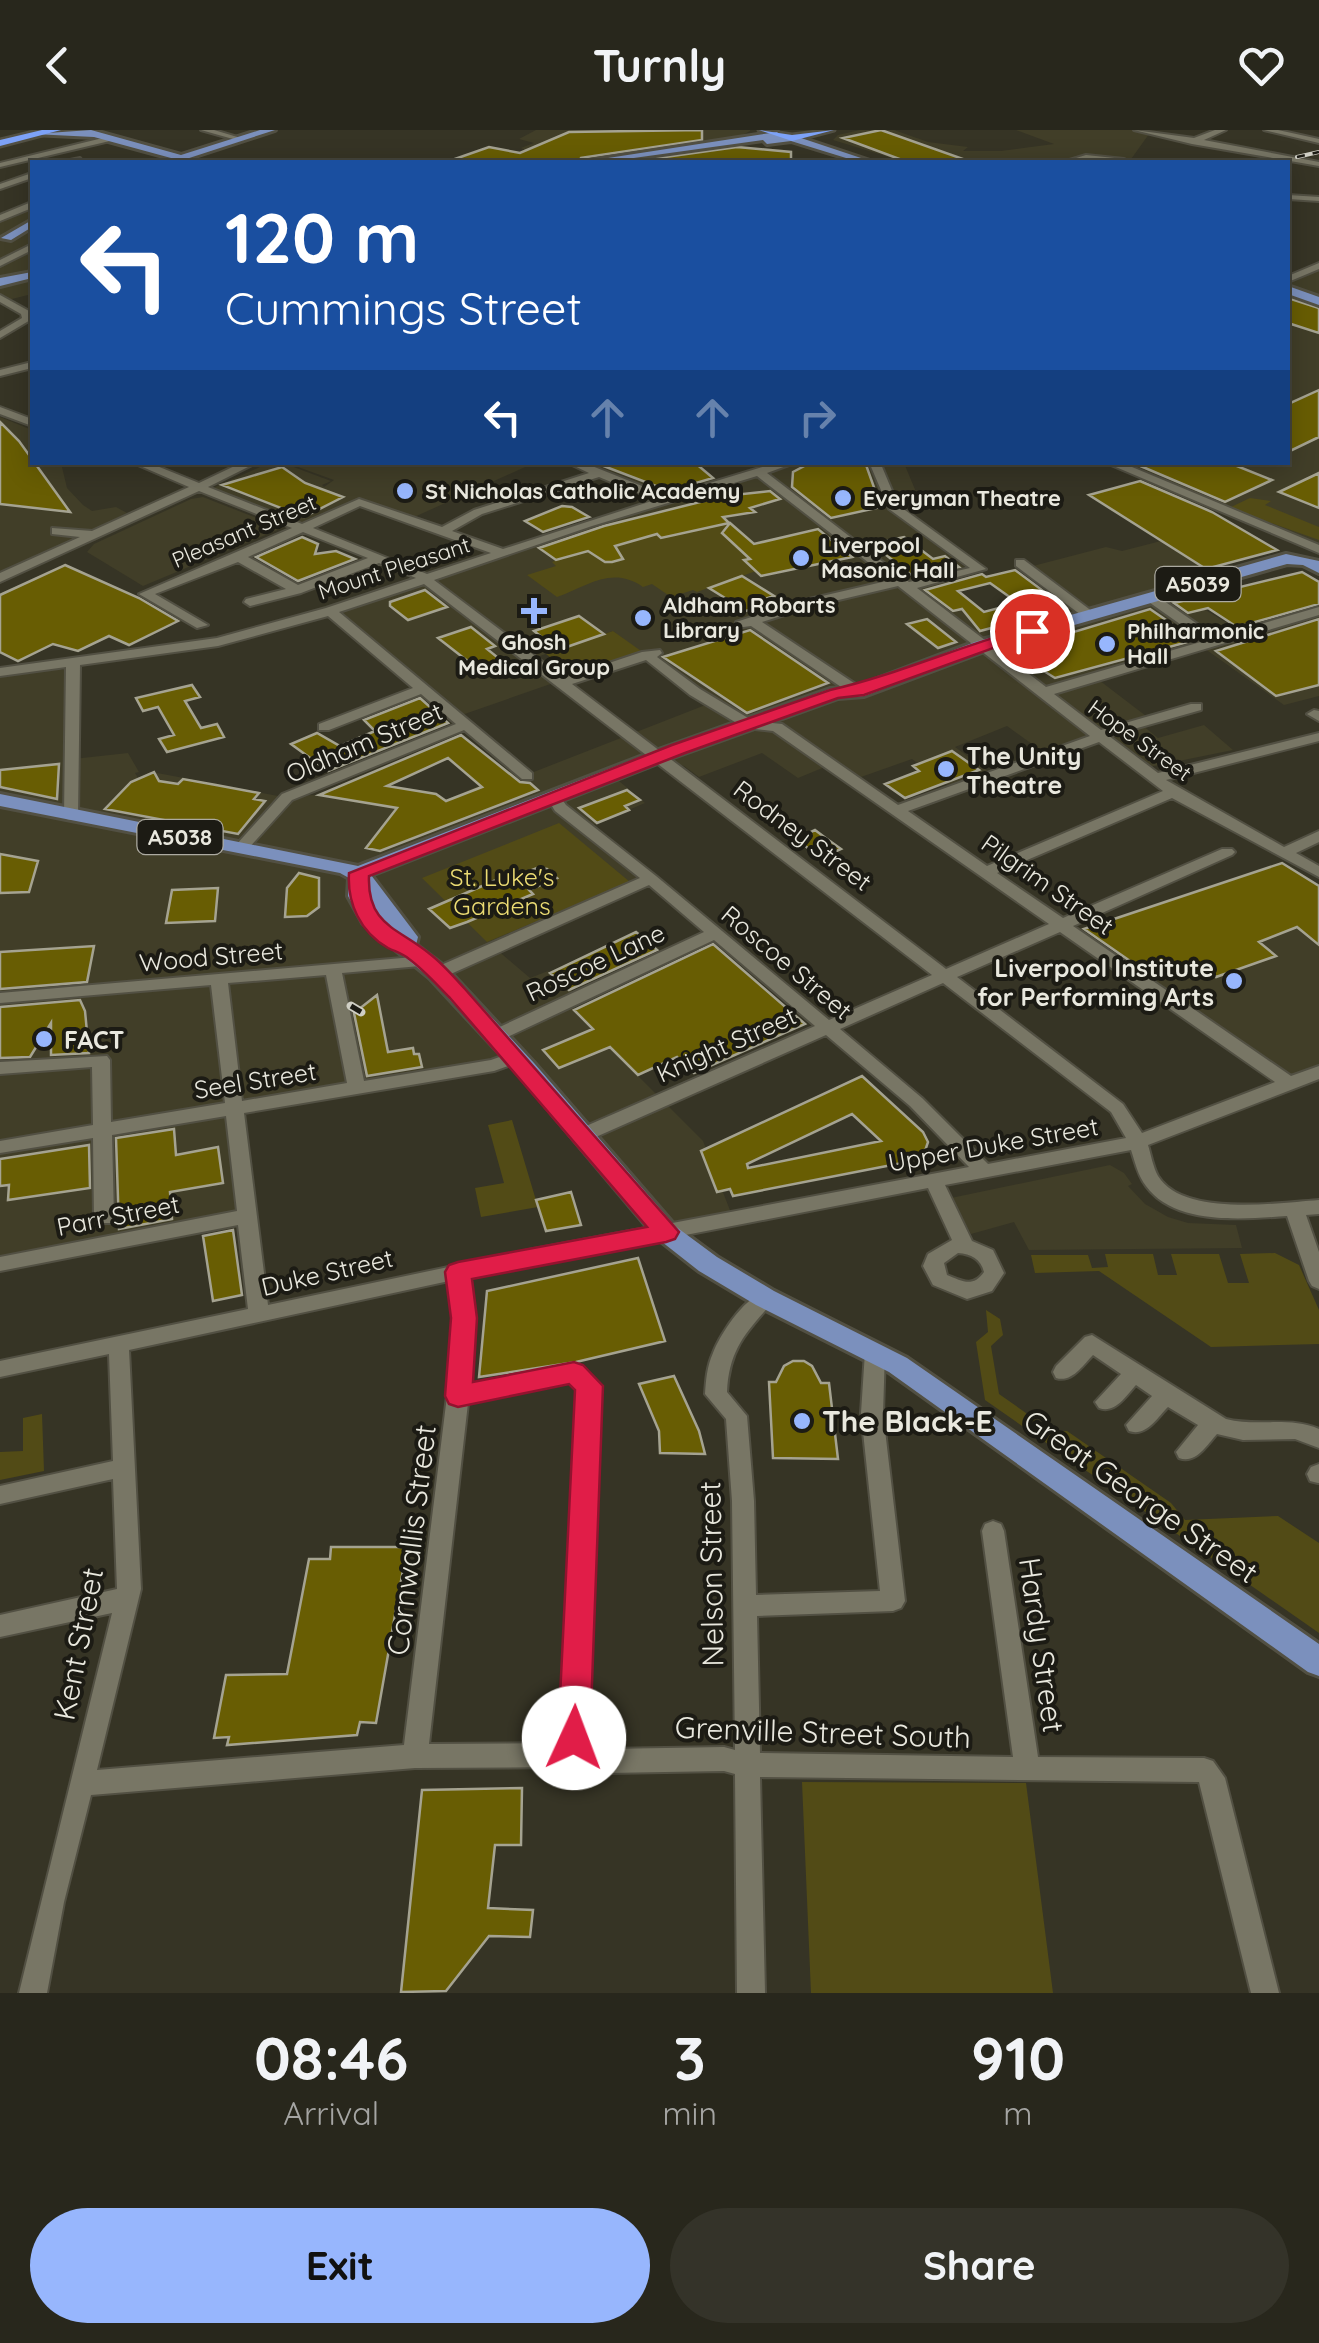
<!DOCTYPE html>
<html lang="en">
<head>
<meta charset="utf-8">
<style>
	body { margin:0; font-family:Quicksand,sans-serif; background:#343329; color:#f1f3f6; height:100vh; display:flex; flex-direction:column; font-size:38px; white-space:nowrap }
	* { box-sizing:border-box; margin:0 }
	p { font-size:32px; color:#a5a5a3 }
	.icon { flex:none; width:55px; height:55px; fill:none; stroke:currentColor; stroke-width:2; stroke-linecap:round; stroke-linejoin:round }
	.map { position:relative; height:1863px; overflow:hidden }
	.drawer { display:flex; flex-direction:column; background:#28271c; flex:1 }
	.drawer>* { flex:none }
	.top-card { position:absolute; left:30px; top:30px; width:1260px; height:305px; border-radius:0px; box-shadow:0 5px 25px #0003,0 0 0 2px #44443b; background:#1a4fa0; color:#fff; overflow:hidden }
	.pin { position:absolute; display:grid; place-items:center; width:85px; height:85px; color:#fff; margin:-42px; border:5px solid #fff; border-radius:50%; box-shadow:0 2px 10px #0007 }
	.me { position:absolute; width:110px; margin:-55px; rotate:2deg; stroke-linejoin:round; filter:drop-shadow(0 0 8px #0008) }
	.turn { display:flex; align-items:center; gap:35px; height:210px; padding:0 30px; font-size:45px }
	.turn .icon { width:130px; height:130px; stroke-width:2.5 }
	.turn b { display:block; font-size:70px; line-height:85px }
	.lanes { display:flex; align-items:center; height:95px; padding:0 30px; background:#0003; justify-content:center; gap:50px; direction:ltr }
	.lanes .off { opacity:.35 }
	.eta { display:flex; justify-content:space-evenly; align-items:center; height:170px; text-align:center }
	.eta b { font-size:60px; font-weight:700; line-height:70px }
	.button { display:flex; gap:20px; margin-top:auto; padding:20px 30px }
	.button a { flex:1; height:115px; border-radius:60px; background:#97b6fd; color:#111; font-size:40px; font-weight:700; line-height:115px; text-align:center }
	.button a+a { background:#343329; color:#f1f3f6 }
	header { display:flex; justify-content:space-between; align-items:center; height:130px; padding:0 30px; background:#28271c; font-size:45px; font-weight:700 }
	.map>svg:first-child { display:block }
	.built { fill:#413e28 }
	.green { fill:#524b16 }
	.building { fill:#685d03; stroke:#a5a391; stroke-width:2.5; fill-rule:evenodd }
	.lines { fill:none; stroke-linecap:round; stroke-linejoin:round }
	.minor-casing { stroke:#525043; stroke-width:4 }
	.major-casing { stroke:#525043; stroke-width:6 }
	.highway-casing { stroke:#525043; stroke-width:5 }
	.minor { fill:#787665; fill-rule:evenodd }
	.major { fill:#7b90bd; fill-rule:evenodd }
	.highway { fill:#7da2f7; fill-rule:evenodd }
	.rail-far1-casing { stroke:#d0cfc5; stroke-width:4 }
	.rail-casing { stroke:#d0cfc5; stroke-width:9 }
	.rail-far1 { stroke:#1c1b14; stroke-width:2.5; stroke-dasharray:8; stroke-linecap:butt }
	.rail { stroke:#1c1b14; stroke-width:5; stroke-dasharray:16; stroke-linecap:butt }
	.route { fill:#e11d48; stroke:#92132f; stroke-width:2.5 }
	.poi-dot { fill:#97b6fd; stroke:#1c1b14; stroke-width:4 }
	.labels { text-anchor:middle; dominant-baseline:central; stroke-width:8; stroke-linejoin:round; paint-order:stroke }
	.far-poi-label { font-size:22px; font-weight:bold; fill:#e9e8de; stroke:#1c1b14; text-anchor:start }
	.far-street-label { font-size:22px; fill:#e9e8de; stroke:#1c1b14 }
	.shield { fill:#1c1b14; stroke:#acaaa1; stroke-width:2.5 }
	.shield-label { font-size:22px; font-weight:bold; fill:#e9e8de }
	.street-label { font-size:25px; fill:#e9e8de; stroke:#1c1b14 }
	.poi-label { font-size:25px; font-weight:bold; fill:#e9e8de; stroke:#1c1b14; text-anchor:start }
	.park-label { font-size:25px; fill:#ecdc73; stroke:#1c1b14 }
	.near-poi-label { font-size:30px; font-weight:bold; fill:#e9e8de; stroke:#1c1b14; text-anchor:start }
	.near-street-label { font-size:30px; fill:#e9e8de; stroke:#1c1b14 }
</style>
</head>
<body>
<header><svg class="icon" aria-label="back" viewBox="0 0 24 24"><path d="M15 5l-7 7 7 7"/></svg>Turnly<svg class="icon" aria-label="heart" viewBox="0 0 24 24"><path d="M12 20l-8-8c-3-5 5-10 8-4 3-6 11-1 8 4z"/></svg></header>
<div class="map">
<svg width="1319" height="1863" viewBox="0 0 1319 1863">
	<rect width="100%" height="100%" fill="#363425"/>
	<path class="built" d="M536,0H750V1L737,8L697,15L548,32L521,18L534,13L519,9Z
		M860,0H894L928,12L968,17L963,21H1001L1054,14L1016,0H1133L1149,4L1129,32H905L833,10L838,5Z
		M32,75V164L0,172V88Z
		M1319,140V419L1109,333L1288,332V149Z
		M0,287L32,300V332L61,333L67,358L83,375L92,381L116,377L127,383L0,447Z
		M269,333H283L331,351L322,355L324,357L334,350L287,333H534L412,388L358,368L303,393L213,358Z
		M572,333H694L722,354L791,333H904L916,362L880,365L883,376L965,437L941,446L984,481L1053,464L1068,475L1081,471L1033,436L1106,417L1122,421L1161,411L1210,442L1164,455L1237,499L1091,544L1146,586L1142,595L1158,608L1204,595L1233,620L1149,637L1109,608L1088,605L1043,622L1007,596L955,617L989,642L949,656L912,629L861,647L837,632L798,648L762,623L699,647L684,636L640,625L606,640L645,673L579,701L638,748L489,813L530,848L548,841L577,865L574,882L703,1011L733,1088L666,1102L516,927L233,979L246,1086L0,1136V544L70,539L64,630L128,623L139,642L135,643L138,648L152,642L278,666L317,665L418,682L515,640L526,645L708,574L613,501L534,528L562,550L456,587L330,481L665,370Z
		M203,367L282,398L143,456L87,422L94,414L191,369Z
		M1319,481V566L1284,575L1201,516Z
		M1238,749L1319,815V942L1290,954L1145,854L1153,849L1082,799Z
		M1110,1035L1124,1043L1132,1054L1128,1056L1145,1074L1168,1087L1188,1093L1236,1095L1242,1118L1029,1120L1014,1092L971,1104L951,1068Z"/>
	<path class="green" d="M1250,368L1271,371L1265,375L1319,397V410L1229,378Z
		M726,394L730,398L721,401L750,429L744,431L756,441L697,462L693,460L671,467L652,454L643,457C612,435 586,457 557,467L527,445L556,436L552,432L585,418L599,429L612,432L621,427L605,413L615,416L628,413L621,407Z
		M613,501L641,521L571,544L546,524Z
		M559,693L630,752L487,812L422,748Z
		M512,990L538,1077L481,1087L475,1058L504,1053L488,995Z
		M1275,1123L1299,1135L1319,1180V1214L1211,1217L1099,1141L1035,1143L1031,1125H1088L1092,1138L1108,1137L1105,1124H1153L1158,1145H1177L1171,1124H1219L1228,1153H1249L1240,1124Z
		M986,1180L1000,1189L1003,1205L991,1216L999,1264L1053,1302L1067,1301L1171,1373L1185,1390L1278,1386L1319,1413V1503L985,1270L976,1212L988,1202Z
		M42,1284L44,1341L0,1350V1322L23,1321V1288Z
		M802,1652L1026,1653L1053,1863H811Z"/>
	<path class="building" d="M702,0V10L581,28L578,32L452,30L489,17L520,23L569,2Z
		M881,0L963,29L962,32L902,30L843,8Z
		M737,17L791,22V32H629Z
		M1288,168L1319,178V203L1288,193Z
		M1319,260V307L1288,322V274Z
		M0,292L19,311L70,382L0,374Z
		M593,332H694L713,348L669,361Z
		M812,332H865L881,377L831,388L792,357L793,342Z
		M1131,332H1227L1272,350L1225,372Z
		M282,337L305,353L343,367L304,387L222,355Z
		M1319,343V378L1279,362Z
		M1140,351L1212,382L1277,420L1206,439L1089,365Z
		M727,359L734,365L770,361L780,369L750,378L755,382L723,387L729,393L661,408L657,404L615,416L623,429L612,432H605L588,421L556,430L539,418L604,396L708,370L697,368Z
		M562,376L572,377L589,387L543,402L525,391Z
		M730,393L754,414L818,399L852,427L761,446L744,430L750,429L722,403Z
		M302,407L318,414L315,424L336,421L355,429L298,451L256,427Z
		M904,407L933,429L945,426L959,437L914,447L872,414Z
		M65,435L139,468L178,491L129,515L109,506L78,521L53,514L18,531L0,522V465Z
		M1015,440L1066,478L980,501L962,479L953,481L925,460L982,444L986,447ZM990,453L1018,473L984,482L958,461Z
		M1302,442L1319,452V474L1237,497L1208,478L1188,483L1174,473Z
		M742,446L774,466L768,468L773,472L746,481L709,458Z
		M425,460L447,477L408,490L390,476V472Z
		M1150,479L1195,510L1055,548L1023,528L1027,527L1017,519Z
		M579,486L604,504L558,520L534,501Z
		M927,489L956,512L938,518L907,494Z
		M1319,489V555L1276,566L1216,521Z
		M471,497L495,516L487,519L507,535L483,543L438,508Z
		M750,500L828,553L747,583L663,527Z
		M192,555L200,567L185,571L201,598L217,594L224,607L167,622L159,609L174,605L158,577L143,581L136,568Z
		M420,568L448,593L328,641L291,614L317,603L340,616L375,601L364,590Z
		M461,605L520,652L530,653L538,660L380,721L366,718L397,678L319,665ZM448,628L482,657L446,671L436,664L387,656Z
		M952,621L979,640L905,668L885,654L919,641L913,636Z
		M59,634L57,669L0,657V640Z
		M154,642L159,651L178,654L183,649L216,655L259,663L254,669L265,671L238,704L105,679L131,652Z
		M627,660L640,670L625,676L629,680L597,693L579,678Z
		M815,700L827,709L841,719L821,728L796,709Z
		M0,724L38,731L29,762L0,763Z
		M1282,733L1319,756V815L1297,797L1259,812L1276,826L1216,847L1201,834L1156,849L1084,799Z
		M537,738L547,739L557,748L529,760L533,764L526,767L467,792L450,798L429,779L503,747L510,744L514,747Z
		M299,743L319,748V777L307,786L285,787L287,758Z
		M218,758L215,791L166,793L172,760Z
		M636,802L657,820L569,860L550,843Z
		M713,814L805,894L694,943L677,927L638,945L610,917L559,938L543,920L593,899L574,880Z
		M94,816L87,852L0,859V822Z
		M377,865L388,922L413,918L414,924H419L422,937L367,946L354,883Z
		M80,870L85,881L89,923L51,925V893L30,927L0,928V877Z
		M862,946L923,1002L928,1012L925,1021L902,1033L733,1066L730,1059L717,1062L701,1021ZM852,984L881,1011L748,1038L747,1034Z
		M174,999L176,1025L218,1017L223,1053L170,1062L172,1089L119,1099L116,1008Z
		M89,1015L90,1058L8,1070L9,1055L0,1056V1029Z
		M571,1062L581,1095L546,1101L536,1070Z
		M233,1100L242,1165L213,1171L203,1106Z
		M638,1128L665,1211L576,1232L479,1247L487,1161Z
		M793,1231H804L812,1236L821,1253H829L838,1329L773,1328L769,1252H776L784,1236Z
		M674,1246L699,1301L705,1324L660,1323L659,1301L639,1254Z
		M331,1417H407L376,1593L360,1592L357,1605L227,1615L229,1607L214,1608L226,1545L287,1544L309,1429H330Z
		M522,1658L521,1715H495L488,1778L533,1780L530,1807L489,1806L446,1861L401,1862L422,1660Z"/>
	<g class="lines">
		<defs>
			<path id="minor" d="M201,0H214L244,9L240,11Z
				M1134,0L1194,8L1215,0H1226L1204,10L1319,32V36L1192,14Z
				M1264,0H1278L1319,9V13Z
				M111,6L114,10L0,37V33Z
				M1086,25L1124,29L1128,31L1086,29L1063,32Z
				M80,28L83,32H69L70,30Z
				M29,44H32V48L0,59V54Z
				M1288,65L1319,67V71L1288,69Z
				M29,73H32V78L0,91V85Z
				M32,114V120L0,136V130Z
				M1319,133V139L1288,152V146Z
				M0,165L29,181L32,189L0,208V201L22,188L21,184L0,172Z
				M32,232V238L0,246V240Z
				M0,277L32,289V296L0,284Z
				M131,332H147L199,353L243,332H258L208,357L302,394L359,369L442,397L474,380L589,343L566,332H582L667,366L779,332H797L767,343L909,452L970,438L889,379L869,332H880L898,375L986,439L917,458L1046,557L1204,511L1146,470V464H1154L1216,507L1319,477V485L1054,564L1101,600L1191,574H1201V580L1109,606L1158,643L1319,603V611L1166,650L1284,717L1319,701V712L1296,723L1319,736V747L1172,668L997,743L1063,788L1222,719H1232L1235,722L1232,725L1073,796L1291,946L1319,936V949L1148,1015C1151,1025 1153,1037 1158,1046C1183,1087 1278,1073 1319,1070V1084L1306,1085L1319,1122V1159L1312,1156L1309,1151L1287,1086C1244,1089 1175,1096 1146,1056C1138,1046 1135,1032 1131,1020L945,1055L972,1111L993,1120L1004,1143L992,1161L967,1169L933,1155L923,1136L928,1124L952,1110L928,1058L469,1147L474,1188L469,1255L573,1235L580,1237L599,1256L586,1615L607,1619L724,1617L735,1620L732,1371L726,1289L705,1264C706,1250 707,1236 713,1223C720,1204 750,1157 772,1163L775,1168L772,1173C745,1203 729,1220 727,1262L747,1286L754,1371L756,1465L880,1461L861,1283L865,1222L868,1216L875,1214L882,1216L885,1222L883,1283L905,1471L901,1478L893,1481L757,1486L760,1623L1013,1627L982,1401L985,1394L993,1391L1001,1394L1004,1401L1038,1627L1204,1628L1213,1631L1225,1648L1279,1863H1251L1199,1652L760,1647L765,1863H737L735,1644L724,1641L607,1643L573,1637L415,1638L91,1665L64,1772L47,1863H19L112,1483L0,1507V1485L117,1459L113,1349L0,1374V1356L113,1331L109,1224L0,1247V1231L248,1179L238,1095L0,1141V1127L237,1081L226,986L112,1005L114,1088L111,1093H97L94,1088L93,1008L0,1023V1011L93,995L92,937L0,944V932L107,926L110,930L111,992L225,973L211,855L0,873V863L425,826L431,827L433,831L431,835L342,843L364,951L491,930L516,921L522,923L525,927L522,931L494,941L244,983L268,1175L529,1120L969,1037L910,976L826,905L589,1010H577L574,1005L577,1000L815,896L714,810L503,909H491L488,905L491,901L704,802L649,755L444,847H432L430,843L432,839L640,748L555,681L547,668L549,665H559L566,675L656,746L829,890L932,845L424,454L339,482L532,643V649H522L464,600L292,670L246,721H236L233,718L236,715L282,664L456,594L421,564L329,600H319V594L413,558L328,486L218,516L80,535L78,686L71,690L66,689L64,686L66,537L0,546V538L217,508L326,478L416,448L379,433L301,463L250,476L244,472L246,469L286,459L238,432L155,464L208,495L197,498L139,464L292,398L199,361L0,452V443L80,407L52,404V398L92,401L189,357ZM757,346L891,450L805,470L736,492V498L751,496L853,565H863V559L762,492L813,476L898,456L1090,606L898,675L782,594L753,591L700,559L657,527L662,523L660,520L642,522L564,548L434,450L592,396ZM599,347L655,370L503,419L452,401L482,384ZM360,376L491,423L427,444L313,398ZM303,402L368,428L298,455L248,427ZM646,530L690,565L745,598L773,601L1049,794L946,839L572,554ZM1099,612L1163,661L987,736L908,681ZM1060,802L1275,952L1142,1003L1123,974L957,847ZM326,845L347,953L242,971L228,853ZM943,853L1111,982L1126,1008L988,1034L922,968L840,899ZM958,1123C971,1124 981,1129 984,1142C973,1158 962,1151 947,1145L944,1133ZM449,1151L454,1188L447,1266L404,1615L97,1640L141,1459L129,1220ZM569,1252L578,1259L561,1613L429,1614L468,1273Z
				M533,332H545L540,335Z
				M1104,332H1120L1319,415V423Z
				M1016,430H1024L1093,482V488H1085L1016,436Z
				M1314,580L1319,581V591L1307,584Z
				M1092,1205L1226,1289C1257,1297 1288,1286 1319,1299V1318L1295,1309L1243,1310L1217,1304C1206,1316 1196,1334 1179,1328L1176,1322L1198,1295L1168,1277C1157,1288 1146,1307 1129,1301L1126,1295L1152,1266L1136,1255C1126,1266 1115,1284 1099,1278L1095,1272L1121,1244L1093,1225C1083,1235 1072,1253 1056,1248L1053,1242L1056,1236L1085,1207Z
				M1319,1334V1353H1318L1310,1351L1307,1344L1311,1337Z"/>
			<path id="major" d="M91,0L181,25L260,0H275L177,32H163L171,28L94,7L33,4Z
				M777,2L781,6H795L873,32H859L791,11L767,14L763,10L605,32H582Z
				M32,90V97L11,110L1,108Z
				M32,142V148L0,156V148Z
				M1288,156L1319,167V175L1288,164Z
				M1286,424L1319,431V443L1303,435L1287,434L987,520L864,566L838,568L665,630L371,745L418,807L416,815L446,838L534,933L675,1096L717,1127L774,1161L907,1228L1319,1514V1546L1308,1542L889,1242L756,1175L699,1141L657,1108L518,943L430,848L363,793L348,766L349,748L340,743L0,676V664L358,736L653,622L830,559L856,557L975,512Z"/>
			<path id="highway" d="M42,0H61L0,16V10Z
				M759,0L792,5L834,0L792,11Z"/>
		</defs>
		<use href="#minor" class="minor-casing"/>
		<use href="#major" class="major-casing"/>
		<use href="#highway" class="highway-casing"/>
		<use href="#minor" class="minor"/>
		<use href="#major" class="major"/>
		<use href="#highway" class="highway"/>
		<defs>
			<path id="rail-far1" d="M1297,27L1319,22
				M1266,32L1280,30"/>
			<path id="rail" d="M351,876L361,882"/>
		</defs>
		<use href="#rail-far1" class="rail-far1-casing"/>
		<use href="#rail" class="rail-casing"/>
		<use href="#rail-far1" class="rail-far1"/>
		<use href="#rail" class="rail"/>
	</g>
	<path class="route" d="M1026,498L1040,501L864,565L838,568L685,623L369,746C367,796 399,798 430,824C443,834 454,847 465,859L679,1102L675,1109L666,1112L472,1149L477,1188L473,1252L574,1232L583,1235L603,1256L590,1608L585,1619L574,1623L562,1619L558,1608L575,1260L569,1254L458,1277L449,1274L445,1266L451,1188L445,1142L449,1135L458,1132L647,1097L450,868C437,855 424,840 409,829C402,823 396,822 388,818C360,802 347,773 349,743L672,615L830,560C896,545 960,516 1026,498Z"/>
	<g class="poi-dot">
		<circle cx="405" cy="361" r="10"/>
		<circle cx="843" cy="368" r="10"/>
		<circle cx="801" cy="428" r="10"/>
		<path d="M529 466h10v10h10v10h-10v10h-10v-10h-10v-10h10z"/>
		<circle cx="643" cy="488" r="10"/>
		<circle cx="1107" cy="514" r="10"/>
		<circle cx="946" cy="639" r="10"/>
		<circle cx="1234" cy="851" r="10"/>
		<circle cx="44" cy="909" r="10"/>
		<circle cx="802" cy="1291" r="10"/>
	</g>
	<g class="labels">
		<g class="far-poi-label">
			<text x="425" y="361">St Nicholas Catholic Academy</text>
			<text x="863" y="368">Everyman Theatre</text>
			<text x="821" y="415">Liverpool<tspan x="821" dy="25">Masonic Hall</tspan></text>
			<text x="663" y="475">Aldham Robarts<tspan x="663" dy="25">Library</tspan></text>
			<text x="1127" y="501">Philharmonic<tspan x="1127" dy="25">Hall</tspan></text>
			<text x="534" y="512" text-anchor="middle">Ghosh<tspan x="534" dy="25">Medical Group</tspan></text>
		</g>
		<g class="far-street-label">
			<text transform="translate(244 401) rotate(-23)">Pleasant Street</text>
			<text transform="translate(394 438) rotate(-18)">Mount Pleasant</text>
			<text transform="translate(1140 610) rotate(36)">Hope Street</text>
		</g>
		<g class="shield">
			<rect x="1155.5" y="437" width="85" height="34" rx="8"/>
			<rect x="137.5" y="690" width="85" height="34" rx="8"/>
		</g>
		<g class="shield-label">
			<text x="1198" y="454">A5039</text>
			<text x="180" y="707">A5038</text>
		</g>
		<g class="street-label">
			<text transform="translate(364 612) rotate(-23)">Oldham Street</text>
			<text transform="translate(803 705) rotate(37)">Rodney Street</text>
			<text transform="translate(1048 754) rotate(35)">Pilgrim Street</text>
			<text transform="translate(211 826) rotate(-5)">Wood Street</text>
			<text transform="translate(595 832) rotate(-25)">Roscoe Lane</text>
			<text transform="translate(787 832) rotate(40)">Roscoe Street</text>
			<text transform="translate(726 914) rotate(-24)">Knight Street</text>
			<text transform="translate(255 950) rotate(-9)">Seel Street</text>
			<text transform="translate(993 1014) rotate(-10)">Upper Duke Street</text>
			<text transform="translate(118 1085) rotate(-11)">Parr Street</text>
			<text transform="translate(327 1142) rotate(-13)">Duke Street</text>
		</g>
		<g class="poi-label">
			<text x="966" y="625">The Unity<tspan x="966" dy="29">Theatre</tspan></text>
			<text x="1214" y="837" text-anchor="end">Liverpool Institute<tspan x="1214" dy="29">for Performing Arts</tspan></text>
			<text x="64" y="909">FACT</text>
		</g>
		<g class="park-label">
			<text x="502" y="746">St. Luke's<tspan x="502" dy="29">Gardens</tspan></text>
		</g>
		<g class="near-poi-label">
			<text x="822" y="1291">The Black-E</text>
		</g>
		<g class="near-street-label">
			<text transform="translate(1141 1366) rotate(35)">Great George Street</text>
			<text transform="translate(411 1410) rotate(-83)">Cornwallis Street</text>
			<text transform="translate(711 1444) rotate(-91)">Nelson Street</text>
			<text transform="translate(78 1514) rotate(-79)">Kent Street</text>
			<text transform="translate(1042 1515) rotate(82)">Hardy Street</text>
			<text transform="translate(823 1602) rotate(2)">Grenville Street South</text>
		</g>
	</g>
</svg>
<div class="pin" style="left:1032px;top:501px;background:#d93025"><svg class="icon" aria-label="arrive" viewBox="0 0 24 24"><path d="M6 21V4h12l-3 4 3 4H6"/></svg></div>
<svg class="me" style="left:574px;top:1608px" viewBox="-20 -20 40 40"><circle r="19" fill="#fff"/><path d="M0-13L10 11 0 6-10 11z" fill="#e11d48"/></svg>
<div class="top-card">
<div class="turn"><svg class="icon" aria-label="left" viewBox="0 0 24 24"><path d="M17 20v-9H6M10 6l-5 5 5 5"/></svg><div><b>120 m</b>Cummings Street</div></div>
<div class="lanes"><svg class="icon" aria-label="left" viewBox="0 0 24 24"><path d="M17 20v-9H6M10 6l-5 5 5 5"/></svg><svg class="icon off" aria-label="ahead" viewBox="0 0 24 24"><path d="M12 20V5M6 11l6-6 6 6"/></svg><svg class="icon off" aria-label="ahead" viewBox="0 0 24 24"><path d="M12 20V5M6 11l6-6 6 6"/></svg><svg class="icon off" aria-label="right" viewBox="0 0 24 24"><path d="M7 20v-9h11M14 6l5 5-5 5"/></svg></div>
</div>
</div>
<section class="drawer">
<div class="eta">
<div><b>08:46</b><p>Arrival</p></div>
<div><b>3</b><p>min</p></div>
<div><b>910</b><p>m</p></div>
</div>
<div class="button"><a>Exit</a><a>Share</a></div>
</section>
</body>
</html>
